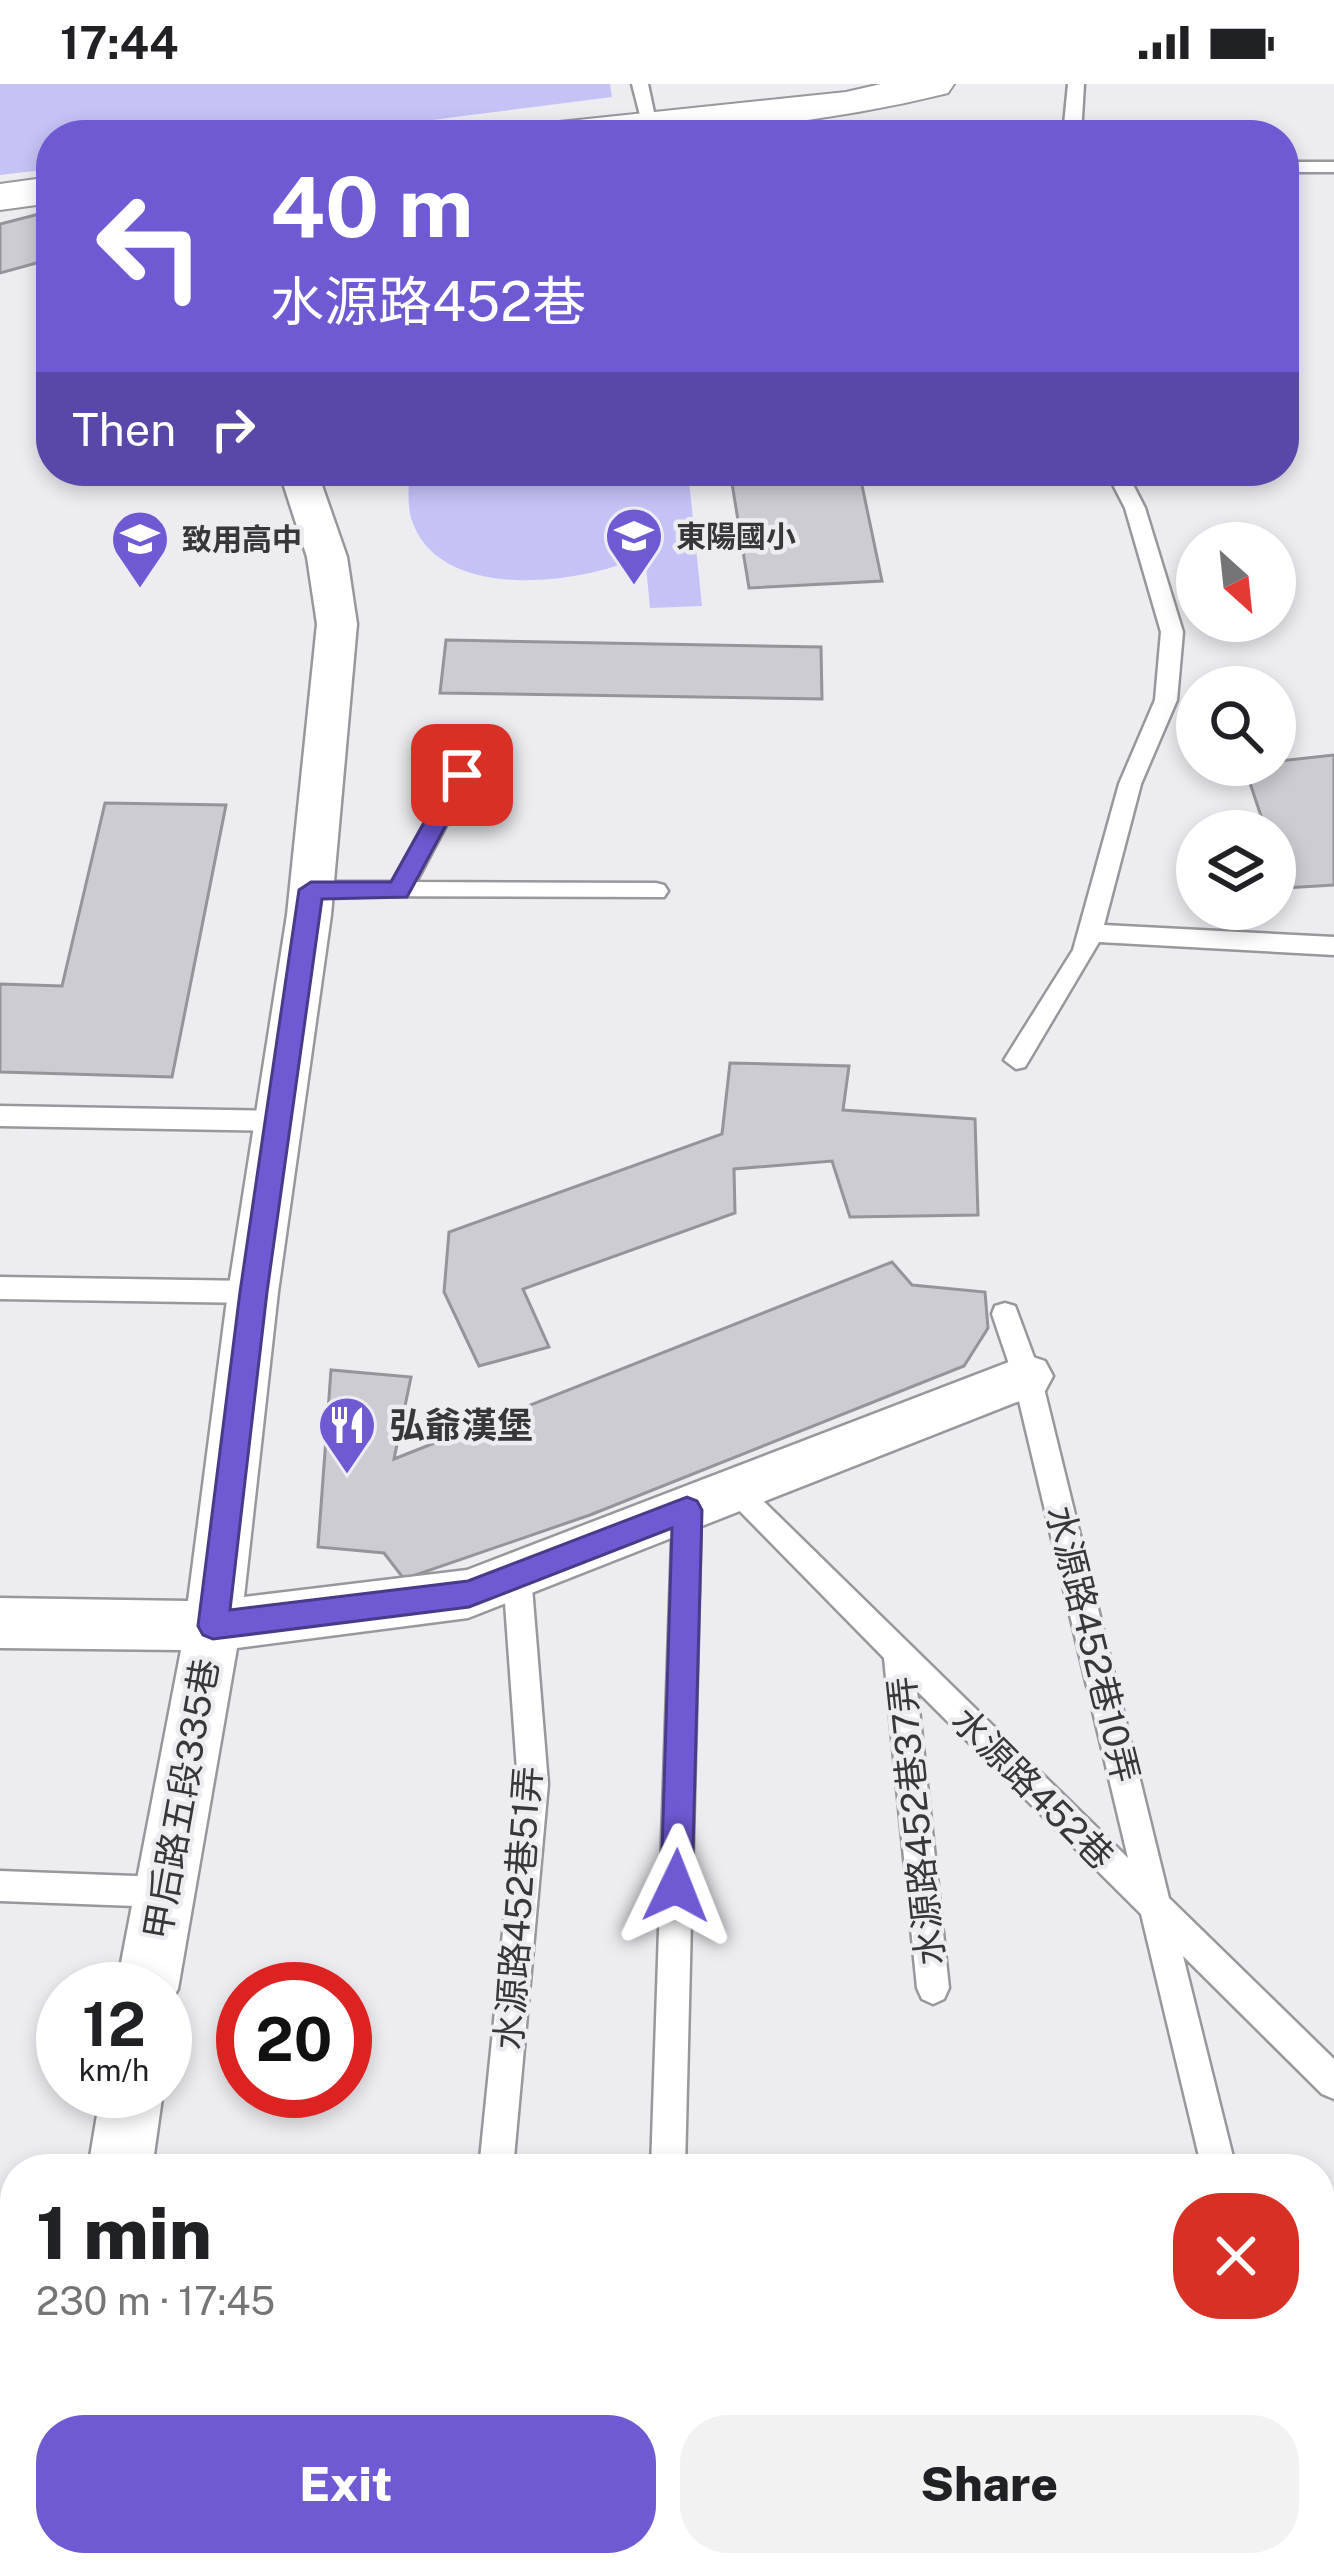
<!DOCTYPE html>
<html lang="en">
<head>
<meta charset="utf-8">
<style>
	body { margin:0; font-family:"Public Sans","Noto Sans TC",sans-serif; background:#f2f2f2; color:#202124; height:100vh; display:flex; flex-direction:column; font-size:45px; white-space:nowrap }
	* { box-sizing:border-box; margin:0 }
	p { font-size:39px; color:#757577 }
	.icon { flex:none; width:66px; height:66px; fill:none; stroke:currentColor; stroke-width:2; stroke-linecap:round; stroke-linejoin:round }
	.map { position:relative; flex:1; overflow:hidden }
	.side { position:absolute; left:0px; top:2070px; width:1335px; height:423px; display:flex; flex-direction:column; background:#fff; border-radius:48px 48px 0 0; box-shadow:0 6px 18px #0003 }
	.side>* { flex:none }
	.banner { position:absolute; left:36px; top:36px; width:1263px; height:366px; border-radius:48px; box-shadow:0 6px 18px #0003; background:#705ad4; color:#fff; overflow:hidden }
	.needle { width:78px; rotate:153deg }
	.buttons { position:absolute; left:1176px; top:438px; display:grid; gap:24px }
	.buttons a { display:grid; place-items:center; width:120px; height:120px; border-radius:50%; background:#fff; box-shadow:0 6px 18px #0003; font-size:60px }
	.speed { position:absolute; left:36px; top:1878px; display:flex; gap:24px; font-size:60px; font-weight:700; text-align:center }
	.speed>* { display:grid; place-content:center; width:156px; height:156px; border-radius:50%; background:#fff; box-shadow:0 6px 18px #0003; line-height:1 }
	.speed small { font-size:30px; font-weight:400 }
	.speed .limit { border:18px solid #d22; background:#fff; color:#111 }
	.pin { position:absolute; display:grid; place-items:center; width:102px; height:102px; color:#fff; margin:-51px; border-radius:24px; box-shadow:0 6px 18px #0006 }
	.me { position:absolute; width:132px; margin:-66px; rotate:2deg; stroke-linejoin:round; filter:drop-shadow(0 0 9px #0008) }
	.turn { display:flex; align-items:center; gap:42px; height:252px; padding:0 36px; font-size:54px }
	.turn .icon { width:156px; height:156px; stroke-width:2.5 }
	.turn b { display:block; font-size:84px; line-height:102px }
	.then { display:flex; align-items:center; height:114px; padding:0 36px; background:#0003; gap:24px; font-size:45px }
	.round { display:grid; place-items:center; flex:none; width:126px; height:126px; border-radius:48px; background:#f2f2f2 }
	.summary { display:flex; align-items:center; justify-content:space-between; height:204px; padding:0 36px }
	h1 { font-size:72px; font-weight:800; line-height:90px }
	.action { display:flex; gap:24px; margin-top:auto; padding:24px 36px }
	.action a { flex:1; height:138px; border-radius:48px; background:#705ad4; color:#fff; font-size:48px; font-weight:800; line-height:138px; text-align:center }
	.action a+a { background:#f2f2f2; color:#202124 }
	.status { display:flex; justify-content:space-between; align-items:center; height:84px; padding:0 60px; background:#fff; direction:ltr }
	.status svg { height:33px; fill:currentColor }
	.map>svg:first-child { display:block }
	.green { fill:#c5c3f6 }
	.building { fill:#cdccd2; stroke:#949499; stroke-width:3 }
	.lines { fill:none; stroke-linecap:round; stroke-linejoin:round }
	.service-casing { stroke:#97979c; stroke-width:5 }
	.minor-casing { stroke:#97979c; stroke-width:5 }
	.tertiary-casing { stroke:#97979c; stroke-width:4 }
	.service { fill:#fff; fill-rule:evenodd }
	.minor { fill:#fff; fill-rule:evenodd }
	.tertiary { fill:#fff; fill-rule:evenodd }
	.route { fill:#705ad4; stroke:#493a8a; stroke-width:3 }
	.labels { text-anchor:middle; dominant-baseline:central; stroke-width:9; stroke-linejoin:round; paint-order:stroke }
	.far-poi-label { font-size:30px; font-weight:bold; fill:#373739; stroke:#ececf1; text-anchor:start }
	.poi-label { font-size:36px; font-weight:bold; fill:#373739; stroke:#ececf1; text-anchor:start }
	.street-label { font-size:36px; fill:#373739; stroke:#ececf1 }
</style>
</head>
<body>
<div class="status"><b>17:44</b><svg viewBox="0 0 49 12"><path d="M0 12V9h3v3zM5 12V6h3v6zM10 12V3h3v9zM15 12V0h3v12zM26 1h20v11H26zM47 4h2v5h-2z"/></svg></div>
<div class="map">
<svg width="1334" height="2492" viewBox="0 0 1334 2492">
	<rect width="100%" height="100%" fill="#ececf1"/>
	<path class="green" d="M0,0H610L612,13L315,51H51V85L0,91Z
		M409,387H688L702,522L650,524L645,471C584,500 438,521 411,434C407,419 409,402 409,387Z"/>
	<path class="building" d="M51,127V175L0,189V140Z
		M730,387H859L882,497L749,504Z
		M446,556L821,563L822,615L440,609Z
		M1334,671V801L1285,804L1275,774V747H1266L1244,681Z
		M105,719L226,721L172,993L0,988V900L62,902Z
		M730,979L849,982L843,1026L975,1035L978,1131L850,1133L832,1077L734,1085L735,1129L523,1205L549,1263L479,1282L444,1208L449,1148L722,1050Z
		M892,1178L912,1201L985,1208L988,1244L964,1282L590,1431L404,1495L384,1469L318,1463L331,1286L411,1293L394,1375Z"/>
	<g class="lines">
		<defs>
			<path id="service" d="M632,0H648L658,47L643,43Z
				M1068,0H1084L1081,51H1063Z
				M1284,78H1334V88H1284Z
				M1106,387H1126L1145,424L1183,548L1177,616L1141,700L1104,841L1334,853V871L1099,858L1025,983L1016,985L1004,976L1073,866L1119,700L1155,616L1161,548L1125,424Z
				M462,683L473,691L416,798L656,799L664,801L668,807L664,813L303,812L299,806L311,798H392L454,686Z
				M0,1022L277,1027L290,1037L277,1047L0,1042Z
				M0,1193L253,1197L262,1200L266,1208L262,1216L253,1219L0,1215Z
				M1005,1219L1015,1222L1018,1230L1041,1292L1169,1814L1334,1975V2015L1322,2010L1183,1872L1236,2085H1202L1141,1830L917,1607L949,1904L944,1915L933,1920L922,1915L917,1904L884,1574L721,1408L725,1399L735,1396L745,1399L1128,1774L1013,1292L992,1230L995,1222Z
				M687,1414L697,1417L701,1426L685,2085H651L673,1426L677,1417Z
				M517,1478L527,1482L531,1491L548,1700L513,2085H479L518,1700L503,1491L507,1482Z
				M0,1787L162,1793L173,1797L178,1808L173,1819L162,1823L0,1817Z
				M1320,2308L1334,2310V2346L1320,2344Z
				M1320,2462L1326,2465L1334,2492H1298L1295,2478H1320Z"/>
			<path id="minor" d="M279,387H317L347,473L357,540L331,831L278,1208L244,1513L467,1486L1027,1271L1045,1277L1053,1292L1045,1307L468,1534L237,1564L178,1905L165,1928V1905H116L181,1566L0,1564V1514L188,1517L228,1208L287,831L317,540L307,473Z
				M101,2007H163L152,2085H88Z
				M24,2478H94L92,2492H22Z"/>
			<path id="tertiary" d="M881,0H954L948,9C807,44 682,51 538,51L544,42L559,38L846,8Z
				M51,93V119L0,126V100Z"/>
		</defs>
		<use href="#service" class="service-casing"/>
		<use href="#minor" class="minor-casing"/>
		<use href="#tertiary" class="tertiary-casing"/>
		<use href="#service" class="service"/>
		<use href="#minor" class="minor"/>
		<use href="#tertiary" class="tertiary"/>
	</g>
	<path class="route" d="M462,683L473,691L407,813L322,815L267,1208L230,1526L468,1497L687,1413L697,1417L702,1426L692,1802L688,1813L676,1818L665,1813L661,1802L672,1444L469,1523L213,1555L203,1551L198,1542L240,1208L299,806L311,798H391L454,685Z"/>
	<defs>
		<symbol id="school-pin" viewBox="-11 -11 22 30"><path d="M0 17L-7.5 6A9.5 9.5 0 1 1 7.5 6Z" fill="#705ad4" stroke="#ececf1"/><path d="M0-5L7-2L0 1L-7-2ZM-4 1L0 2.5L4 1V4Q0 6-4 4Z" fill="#fff"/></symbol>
		<symbol id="restaurant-pin" viewBox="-11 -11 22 30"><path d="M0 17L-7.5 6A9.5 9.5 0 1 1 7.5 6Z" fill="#705ad4" stroke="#ececf1"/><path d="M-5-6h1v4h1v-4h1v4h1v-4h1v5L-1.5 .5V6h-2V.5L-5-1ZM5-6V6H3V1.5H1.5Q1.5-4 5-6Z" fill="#fff"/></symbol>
	</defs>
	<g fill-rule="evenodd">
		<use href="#school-pin" x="601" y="419" width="66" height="90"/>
		<use href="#school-pin" x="107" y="422" width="66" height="90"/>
		<use href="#restaurant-pin" x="314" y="1308" width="66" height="90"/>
	</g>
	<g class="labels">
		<g class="far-poi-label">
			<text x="676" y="452">東陽國小</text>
			<text x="182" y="455">致用高中</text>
		</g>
		<g class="poi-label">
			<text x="389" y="1341">弘爺漢堡</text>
		</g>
		<g class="street-label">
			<text transform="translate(1093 1560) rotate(76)">水源路452巷10弄</text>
			<text transform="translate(1033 1704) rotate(45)">水源路452巷</text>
			<text transform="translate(181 1715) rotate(-80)">甲后路五段335巷</text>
			<text transform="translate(916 1737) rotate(-96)">水源路452巷37弄</text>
			<text transform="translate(518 1824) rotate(-86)">水源路452巷51弄</text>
		</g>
	</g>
</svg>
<div class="buttons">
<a><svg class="needle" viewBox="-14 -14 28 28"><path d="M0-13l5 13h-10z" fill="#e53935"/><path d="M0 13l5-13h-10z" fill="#757577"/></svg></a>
<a><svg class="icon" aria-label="search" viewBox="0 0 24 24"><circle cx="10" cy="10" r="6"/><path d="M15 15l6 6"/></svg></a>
<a><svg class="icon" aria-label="layers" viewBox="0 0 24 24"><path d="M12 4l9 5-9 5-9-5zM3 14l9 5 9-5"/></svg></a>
</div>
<div class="speed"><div>12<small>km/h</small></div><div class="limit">20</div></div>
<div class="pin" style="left:462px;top:691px;background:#d93025"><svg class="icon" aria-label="arrive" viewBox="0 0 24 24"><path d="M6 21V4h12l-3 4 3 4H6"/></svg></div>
<svg class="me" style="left:676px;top:1802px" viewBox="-20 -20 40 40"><path d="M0-17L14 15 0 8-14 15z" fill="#705ad4" stroke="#fff" stroke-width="4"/></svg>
<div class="banner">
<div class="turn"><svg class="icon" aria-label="left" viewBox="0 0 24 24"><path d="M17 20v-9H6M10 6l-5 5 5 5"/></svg><div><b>40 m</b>水源路452巷</div></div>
<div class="then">Then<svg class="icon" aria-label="right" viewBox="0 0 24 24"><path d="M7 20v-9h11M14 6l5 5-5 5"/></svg></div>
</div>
<section class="side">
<div class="summary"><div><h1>1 min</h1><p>230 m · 17:45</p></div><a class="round" style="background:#d93025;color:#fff"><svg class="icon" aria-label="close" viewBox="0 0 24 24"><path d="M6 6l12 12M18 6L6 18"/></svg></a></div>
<div class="action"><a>Exit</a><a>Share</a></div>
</section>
</div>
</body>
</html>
